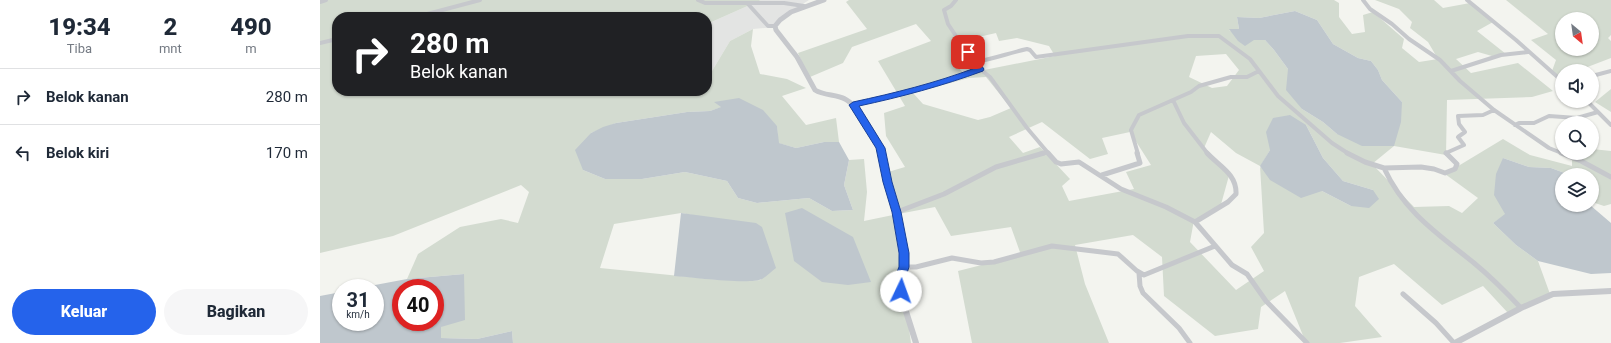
<!DOCTYPE html>
<html lang="id">
<head>
<meta charset="utf-8">
<style>
	body { margin:0; font-family:Roboto,sans-serif; background:#f6f6f7; color:#1f2937; height:100vh; display:flex; flex-direction:column; font-size:15px; white-space:nowrap }
	* { box-sizing:border-box; margin:0 }
	p { font-size:13px; color:#747a83 }
	.icon { flex:none; width:22px; height:22px; fill:none; stroke:currentColor; stroke-width:2; stroke-linecap:round; stroke-linejoin:round }
	.map { position:relative; flex:1; overflow:hidden }
	.side { display:flex; flex-direction:column; background:#fff; width:320px }
	.side>* { flex:none }
	.hud { position:absolute; left:12px; top:12px; width:380px; height:84px; border-radius:16px; box-shadow:0 1px 3px #0004; background:#202124; color:#fff; overflow:hidden }
	.needle { width:26px; rotate:151deg }
	.buttons { position:absolute; left:1235px; top:12px; display:grid; gap:8px }
	.buttons a { display:grid; place-items:center; width:44px; height:44px; border-radius:50%; background:#fff; box-shadow:0 1px 3px #0004; font-size:20px }
	.speed { position:absolute; left:12px; top:279px; display:flex; gap:8px; font-size:20px; font-weight:700; text-align:center }
	.speed>* { display:grid; place-content:center; width:52px; height:52px; border-radius:50%; background:#fff; box-shadow:0 1px 3px #0004; line-height:1 }
	.speed small { font-size:10px; font-weight:400 }
	.speed .limit { border:6px solid #d22; background:#fff; color:#111 }
	.pin { position:absolute; display:grid; place-items:center; width:34px; height:34px; color:#fff; margin:-17px; border-radius:8px; box-shadow:0 2px 6px #0006 }
	.me { position:absolute; width:44px; margin:-22px; rotate:3deg; stroke-linejoin:round; filter:drop-shadow(0 0 3px #0008) }
	.turn { display:flex; align-items:center; gap:14px; height:84px; padding:0 12px; font-size:18px }
	.turn .icon { width:52px; height:52px; stroke-width:2.5 }
	.turn b { display:block; font-size:28px; line-height:34px }
	.eta { display:flex; justify-content:space-evenly; align-items:center; height:68px; text-align:center }
	.eta b { font-size:24px; font-weight:800; line-height:28px }
	.button { display:flex; gap:8px; margin-top:auto; padding:8px 12px }
	.button a { flex:1; height:46px; border-radius:24px; background:#2563eb; color:#fff; font-size:16px; font-weight:800; line-height:46px; text-align:center }
	.button a+a { background:#f6f6f7; color:#1f2937 }
	ul { padding:0; list-style:none }
	li { display:flex; align-items:center; gap:12px; height:56px; padding:0 12px; border-top:1px solid #e0e1e3 }
	li div { flex:1 }
	li b { display:block; font-size:15px }
	li em { font-style:normal }
	main { display:flex; flex:1; min-height:0 }
	.map>svg:first-child { display:block }
	.built { fill:#e3e4e3 }
	.green { fill:#d3dbd0; fill-rule:evenodd }
	.water { fill:#bfc7cd; fill-rule:evenodd }
	.lines { fill:none; stroke-linecap:round; stroke-linejoin:round }
	.minor-far1 { stroke:#c6c8cc; stroke-width:4 }
	.minor { stroke:#c6c8cc; stroke-width:5 }
	.tertiary-far1 { stroke:#c6c8cc; stroke-width:5 }
	.tertiary { stroke:#c6c8cc; stroke-width:6 }
	.route { fill:#2563eb; stroke:#184099 }
</style>
</head>
<body>
<main>
<section class="side">
<div class="eta">
<div><b>19:34</b><p>Tiba</p></div>
<div><b>2</b><p>mnt</p></div>
<div><b>490</b><p>m</p></div>
</div>
<ul>
<li><svg class="icon" aria-label="right" viewBox="0 0 24 24"><path d="M7 20v-9h11M14 6l5 5-5 5"/></svg><div><b>Belok kanan</b></div><em>280 m</em></li>
<li><svg class="icon" aria-label="left" viewBox="0 0 24 24"><path d="M17 20v-9H6M10 6l-5 5 5 5"/></svg><div><b>Belok kiri</b></div><em>170 m</em></li>
</ul>
<div class="button"><a>Keluar</a><a>Bagikan</a></div>
</section>
<div class="map">
<svg width="1291" height="343" viewBox="0 0 1291 343">
	<rect width="100%" height="100%" fill="#f3f4ef"/>
	<path class="built" d="M441,0H489L466,15L455,27L433,29L410,41L389,76L387,77V24Z"/>
	<path class="green" d="M0,0H476H441L387,24V17H17V91H387V77L389,76L410,41L433,29L431,46L440,74L467,79L486,88L462,96L486,125L516,118L519,142H504L476,148L458,143L457,126L395,102L402,107L390,111L367,112L296,123L271,133L263,170L285,179H322L365,172L407,181L418,198L437,203L489,198L512,211L533,210L524,185L529,160L544,159L547,192L544,221L573,215L568,172L585,167L566,136L564,113L585,106L558,61L611,41L596,24L532,47L523,63L490,77L486,72L478,53L547,29L526,2L529,0H1014L1019,3V17L1032,34L1045,32L1043,15L1053,12L1084,39L1082,48L1099,62L1118,59L1108,42L1090,28L1092,22L1079,9L1055,0H1114L1123,8L1150,3L1173,22L1157,31L1186,54L1172,56L1158,52L1136,59L1151,73L1198,63L1233,91L1212,97L1127,100L1126,155L1074,146L1052,164L1094,207L1129,206L1142,213L1158,198L1125,174L1183,139L1210,155L1252,166V153H1272V149L1291,151V204L1284,206L1272,202V175H1250L1231,168L1209,167L1183,158L1185,215L1173,223L1196,245L1218,261L1230,294L1188,313L1163,286L1122,305L1074,264L1039,277L1035,306L1062,337L1020,343H986L965,291L941,307L938,329L895,336L844,296L842,257L813,235L755,245L765,284L789,343H652L638,271L701,255L691,227L631,236L615,207L573,215L591,343H193L192,331L157,339L121,338V327L144,274L87,279L98,254L140,227L181,219L198,223L209,192L201,185L73,236L0,253ZM975,11L997,20L1013,44L1038,58L1051,61L1058,70L1062,80L1082,102L1017,134L1003,122L982,109L968,69L954,50L945,40H934L909,30L919,29L917,17L939,18ZM676,33L679,41L697,38L729,46L735,56L644,74L634,62L649,57L641,41ZM906,54L919,70L907,86L892,88L869,77L876,56ZM666,77L691,108L670,117L658,120L603,104L593,93L649,78ZM722,122L770,159L788,154L782,138L810,132L831,165L806,172L814,189L749,201L742,186L750,179L720,147L703,153L689,137ZM986,125L1003,158L1023,181L1053,190L1031,206L1002,191L940,167L950,150ZM891,132L916,153L940,166L944,233L931,247L944,271L916,290L870,242L874,220L900,208L910,172L884,148ZM361,213L394,219L441,280L428,281L390,279L280,268L294,224Z
		M1186,0H1291V35L1288,38L1291,41V58L1257,71H1242V79L1232,71L1236,60L1211,40L1228,34ZM1242,19H1272V49H1242Z
		M1291,89V112L1275,102Z"/>
	<path class="water" d="M975,11L997,20L1013,44L1038,58L1051,61L1058,70L1062,80L1082,102L1081,122L1074,146H1042L1017,134L1003,122L982,109L966,90L968,69L954,50L945,40H934L925,46L918,41L909,29H919L917,17L939,18Z
		M419,98L443,110L457,126L459,143L476,148L504,142H519L529,160L524,185L533,210L512,211L489,198L437,203L418,198L407,181L365,172L322,179H285L263,170L255,150L271,133L283,127L296,123L367,112L390,111L401,107L394,102Z
		M970,115L986,125L1003,158L1023,181L1053,190L1059,199L1049,208L1031,206L1002,191L981,198L950,180L940,166L950,150L946,132L953,118Z
		M1183,158L1209,167L1231,168L1250,175H1242V205H1270L1291,223V273L1271,274L1218,261L1196,245L1173,223L1185,214L1174,195L1176,174Z
		M482,208L533,237L551,282L528,285L502,282L474,261L465,213Z
		M361,213L436,223L442,227L456,268C452,271 447,276 442,279C430,285 370,277 354,276Z
		M144,274L145,320L121,327V338L157,339L192,331L193,343H0V296L21,292V322H55V288H39L87,279ZM81,288H115V322H81Z"/>
	<g class="lines">
		<path class="minor-far1" d="M378,0L385,3H464L484,6
			M636,0L631,6L624,10L628,24L640,42L660,69L670,77L707,128L729,154
			M1043,0L1050,9L1072,24L1089,39L1120,60L1140,81L1174,110L1229,148L1244,154
			M1147,0L1196,40L1242,81
			M0,2L6,0
			M428,4L448,26H455
			M96,17L160,0
			M0,43L17,39
			M655,62C673,59 689,53 707,49L710,50L716,57L868,36H899L930,59L958,96L1012,143L1029,154
			M1131,71L1181,55L1208,52
			M1272,76L1291,71
			M853,100L864,123L888,154
			M1267,101L1291,125
			M533,105L613,85L660,69
			M1195,125L1199,123H1214L1229,116L1257,118L1278,112
			M720,154L727,152
			M818,154L811,130L819,115L871,92L879,86L911,77H927L939,71
			M1127,154L1126,153L1144,145L1138,137L1145,132L1139,124L1138,116L1163,115L1174,110"/>
		<path class="minor" d="M728,153L736,162L741,164L759,162L801,189L846,207L875,222L912,265L927,274L946,301L987,343
			M1027,153L1045,162L1064,168L1101,167L1114,169L1125,173L1135,169L1137,164L1126,153
			M1241,153L1261,161L1291,177
			M1064,168C1084,212 1118,234 1154,263C1171,277 1186,292 1201,308
			M782,175L820,163L817,153
			M577,212L624,194L676,167L724,153
			M875,222L908,202L916,194C917,174 899,166 887,153
			M584,267H596L632,258L661,263L674,262L732,246L798,254L817,271L824,275L895,246
			M819,273L820,286L823,293L859,328L870,343
			M1083,294L1116,323L1134,343"/>
		<path class="tertiary-far1" d="M504,0L471,12L460,20L455,26L456,30L477,57L495,90C504,96 516,94 525,99C537,105 560,141 562,154"/>
		<path class="tertiary" d="M562,153L567,182L577,212L584,253V267L579,279L583,302L596,343
			M1135,343L1201,308L1233,294L1291,291"/>
	</g>
	<path class="route" d="M645,50H650L664,69L663,71C622,86 581,97 539,106L565,148L572,182L581,212L589,253V267L585,279L586,291L585,294L581,295L577,294L574,279L579,267V253L572,212L563,182L556,148L529,105L533,102C575,93 615,83 655,68L644,52Z"/>
</svg>
<div class="buttons">
<a><svg class="needle" viewBox="-14 -14 28 28"><path d="M0-13l5 13h-10z" fill="#e53935"/><path d="M0 13l5-13h-10z" fill="#747a83"/></svg></a>
<a><svg class="icon" aria-label="sound" viewBox="0 0 24 24"><path d="M4 9h4l5-4v14l-5-4H4zM17 9q2 3 0 6"/></svg></a>
<a><svg class="icon" aria-label="search" viewBox="0 0 24 24"><circle cx="10" cy="10" r="6"/><path d="M15 15l6 6"/></svg></a>
<a><svg class="icon" aria-label="layers" viewBox="0 0 24 24"><path d="M12 4l9 5-9 5-9-5zM3 14l9 5 9-5"/></svg></a>
</div>
<div class="speed"><div>31<small>km/h</small></div><div class="limit">40</div></div>
<div class="pin" style="left:648px;top:52px;background:#d93025"><svg class="icon" aria-label="arrive" viewBox="0 0 24 24"><path d="M6 21V4h12l-3 4 3 4H6"/></svg></div>
<svg class="me" style="left:581px;top:291px" viewBox="-20 -20 40 40"><circle r="19" fill="#fff"/><path d="M0-13L10 11 0 6-10 11z" fill="#2563eb"/></svg>
<div class="hud">
<div class="turn"><svg class="icon" aria-label="right" viewBox="0 0 24 24"><path d="M7 20v-9h11M14 6l5 5-5 5"/></svg><div><b>280 m</b>Belok kanan</div></div>
</div>
</div>
</main>
</body>
</html>
